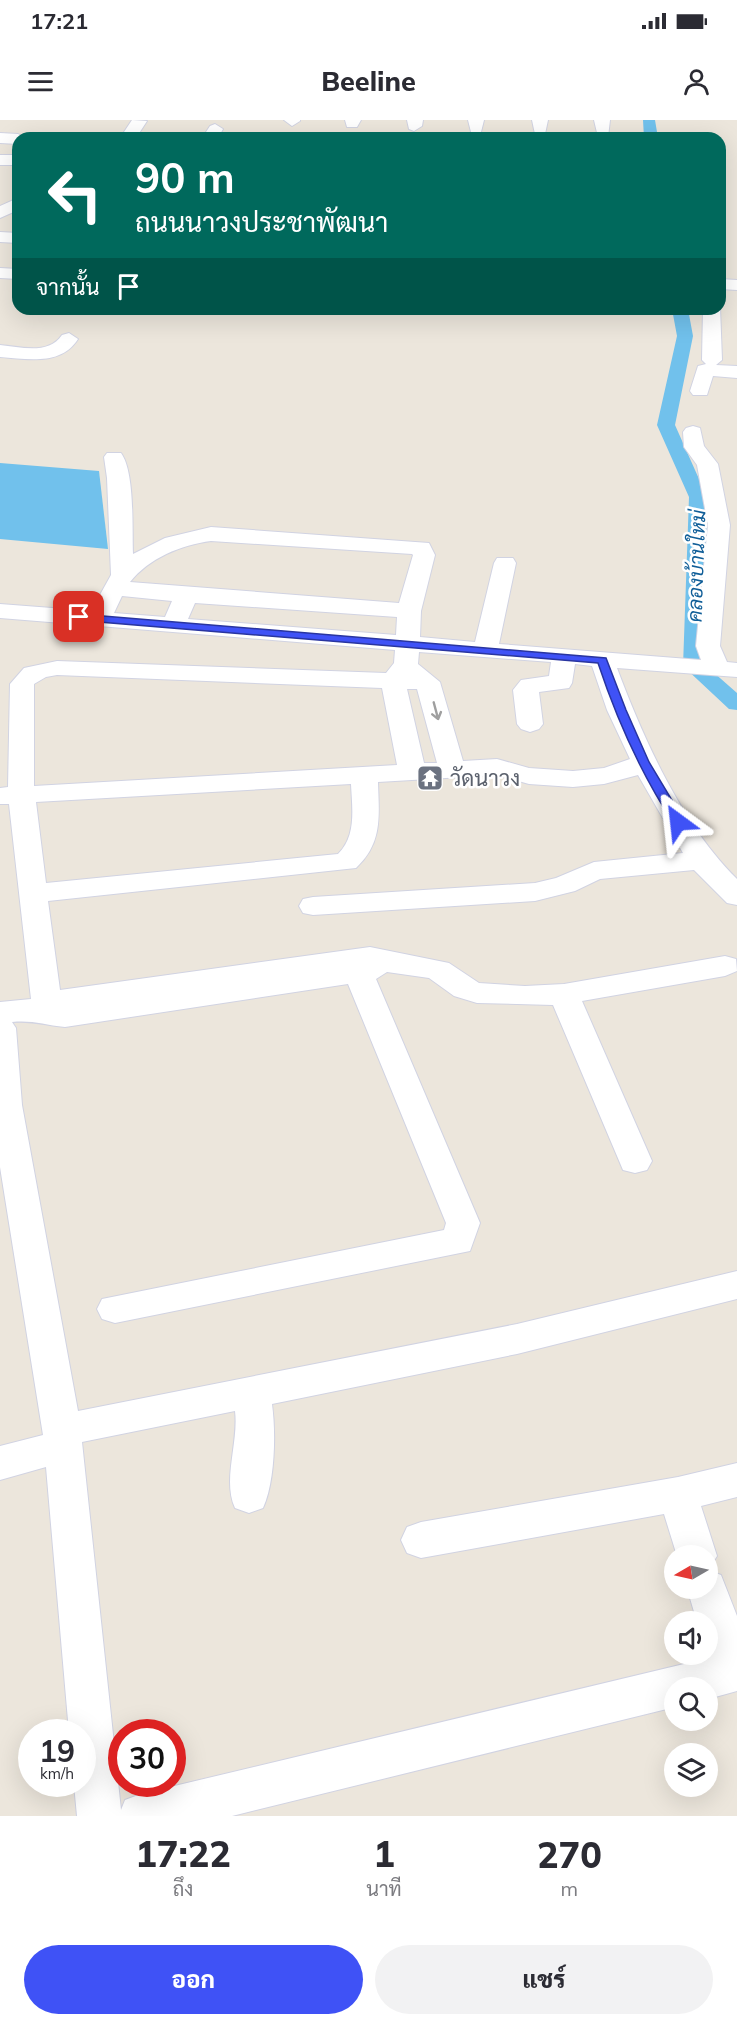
<!DOCTYPE html>
<html lang="th">
<head>
<meta charset="utf-8">
<style>
	body { margin:0; font-family:Mulish,Sarabun,sans-serif; background:#f2f2f3; color:#2b2b33; height:100vh; display:flex; flex-direction:column; font-size:22px; white-space:nowrap }
	* { box-sizing:border-box; margin:0 }
	p { font-size:20px; color:#7c7c81 }
	.icon { flex:none; width:33px; height:33px; fill:none; stroke:currentColor; stroke-width:2; stroke-linecap:round; stroke-linejoin:round }
	.map { position:relative; height:1696px; overflow:hidden }
	.drawer { display:flex; flex-direction:column; background:#fff; flex:1 }
	.drawer>* { flex:none }
	.banner { position:absolute; left:12px; top:12px; width:714px; height:183px; border-radius:18px; box-shadow:0 6px 24px #0002; background:#00695c; color:#fff; overflow:hidden }
	.needle { width:39px; rotate:261deg }
	.buttons { position:absolute; left:664px; top:1425px; display:grid; gap:12px }
	.buttons a { display:grid; place-items:center; width:54px; height:54px; border-radius:50%; background:#fff; box-shadow:0 6px 24px #0002; font-size:30px }
	.speed { position:absolute; left:18px; top:1599px; display:flex; gap:12px; font-size:30px; font-weight:700; text-align:center }
	.speed>* { display:grid; place-content:center; width:78px; height:78px; border-radius:50%; background:#fff; box-shadow:0 6px 24px #0002; line-height:1 }
	.speed small { font-size:15px; font-weight:400 }
	.speed .limit { border:9px solid #d22; background:#fff; color:#111 }
	.pin { position:absolute; display:grid; place-items:center; width:51px; height:51px; color:#fff; margin:-26px; border-radius:12px; box-shadow:0 3px 9px #0006 }
	.me { position:absolute; width:66px; margin:-33px; rotate:330deg; stroke-linejoin:round; filter:drop-shadow(0 0 4px #0008) }
	.turn { display:flex; align-items:center; gap:21px; height:126px; padding:0 24px; font-size:27px }
	.turn .icon { width:78px; height:78px; stroke-width:2.5 }
	.turn b { display:block; font-size:42px; line-height:51px }
	.then { display:flex; align-items:center; height:57px; padding:0 24px; background:#0003; gap:12px; font-size:22px }
	.eta { display:flex; justify-content:space-evenly; align-items:center; height:102px; text-align:center }
	.eta b { font-size:36px; font-weight:800; line-height:42px }
	.primary-button { display:flex; gap:12px; margin-top:auto; padding:12px 24px }
	.primary-button a { flex:1; height:69px; border-radius:36px; background:#3f52f6; color:#fff; font-size:24px; font-weight:800; line-height:69px; text-align:center }
	.primary-button a+a { background:#f2f2f3; color:#2b2b33 }
	.status { display:flex; justify-content:space-between; align-items:center; height:42px; padding:0 30px; background:#fff; direction:ltr }
	.status svg { height:16px; fill:currentColor }
	header { display:flex; justify-content:space-between; align-items:center; height:78px; padding:0 24px; background:#fff; font-size:27px; font-weight:800 }
	.map>svg:first-child { display:block }
	.water { fill:#71c1ec }
	.lines { fill:none; stroke-linecap:round; stroke-linejoin:round }
	.canal { fill:#71c1ec; fill-rule:evenodd }
	.minor-casing { stroke:#d1d3e2; stroke-width:2 }
	.minor { fill:#fff; fill-rule:evenodd }
	.oneway { stroke:#9f9f9f }
	.route { fill:#3f52f6; stroke:#2935a0; stroke-width:1.5 }
	.labels { text-anchor:middle; dominant-baseline:central; stroke-width:5; stroke-linejoin:round; paint-order:stroke }
	.far-water-label { font-size:20px; font-style:italic; fill:#105e98; stroke:#fff }
	.worship-label { font-size:22px; fill:#5b616d; stroke:#fff; text-anchor:start }
</style>
</head>
<body>
<div class="status"><b>17:21</b><svg viewBox="0 0 49 12"><path d="M0 12V9h3v3zM5 12V6h3v6zM10 12V3h3v9zM15 12V0h3v12zM26 1h20v11H26zM47 4h2v5h-2z"/></svg></div>
<header><svg class="icon" aria-label="menu" viewBox="0 0 24 24"><path d="M4 6h16M4 12h16M4 18h16"/></svg>Beeline<svg class="icon" aria-label="person" viewBox="0 0 24 24"><circle cx="12" cy="8" r="4"/><path d="M4 21q1-7 8-7t8 7"/></svg></header>
<div class="map">
<svg width="737" height="1696" viewBox="0 0 737 1696">
	<rect width="100%" height="100%" fill="#ece6dc"/>
	<path class="water" d="M0,343L99,351L108,429L0,419Z"/>
	<g class="lines">
		<path class="canal" d="M643,0H655L658,18H644Z
			M672,189H688L693,216L675,305L707,377L704,544L737,573V590L729,589L683,546L689,377L657,305L677,216Z"/>
		<defs>
			<path id="minor" d="M132,0L147,1L136,18H120Z
				M284,0H300V1L292,6Z
				M345,0H361L357,7H347Z
				M407,0H423L422,6L414,11L409,9Z
				M468,0H484L481,12H471Z
				M532,0H548L545,14H535Z
				M594,0H610L608,17H598Z
				M215,4L223,9L218,18H202L210,6Z
				M0,13L18,14L25,18H18V24L0,23Z
				M0,35H18V45H0Z
				M18,78V90L0,98V86Z
				M0,112L18,113V123L0,122Z
				M0,148L18,149V159L0,158Z
				M720,159L737,160V170L720,169Z
				M720,187L722,240L716,245L737,246V258L713,256L707,275H693L690,271L698,246L706,244L702,240L703,189Z
				M69,213L78,219C61,246 28,239 0,237V225C21,227 49,235 62,215Z
				M693,306L700,308L704,326L718,344L730,405L720,526L727,542L737,543V557L617,548C644,620 682,705 737,759V785L727,783L694,750L600,759L575,771L535,781L313,795L303,793L299,786L303,779L313,777L535,763L556,758L594,742L683,733L638,655L604,664L573,667L529,664L497,655L378,662C379,696 383,723 356,748L48,781L60,870L370,827L449,843L479,863L525,866L564,864L725,836L736,839L737,851L725,856L582,881L652,1041L647,1050L635,1053L623,1050L553,885L477,883L454,876L429,858L387,852L376,859L480,1103L470,1131L115,1203L102,1199L97,1189L102,1179L444,1110L446,1103L348,864L65,907C44,905 33,900 12,902L16,908L22,985L78,1291L517,1204L737,1151V1179L517,1234L272,1284C276,1313 275,1362 263,1388L249,1393L235,1388C222,1360 239,1322 235,1291L82,1322L121,1690L125,1680L141,1674L709,1538L708,1502H697L687,1468H708V1436H677L664,1394L421,1438L407,1433L401,1420L407,1407L421,1402L678,1357L737,1343V1377L701,1386L717,1436L708,1450L721,1455L737,1496V1571L708,1579V1568H675V1587L232,1696H77L74,1664H82V1612H69L46,1347L0,1360V1326L43,1315L0,1047V882L31,879L9,684H0V668L8,667L10,564L24,548L57,541L386,553L394,543L395,530L0,498V484L91,491L111,455L107,358L104,337L107,333H121C135,352 132,409 133,434L165,418L211,407L429,423L435,435L421,491L420,517L475,522L494,443L497,438H513L516,443L499,524L701,540L696,526L708,405L697,345L684,327L683,312L686,308ZM211,421L412,434L413,435L399,483L130,462C149,438 181,425 211,421ZM122,476L172,481L165,497L114,493ZM195,483L397,497L396,515L188,499ZM419,532L551,542L549,556L521,560L513,570L517,604L521,609L530,612L539,609L543,604L539,572L569,568L572,563L575,544L592,546L607,590L630,639L604,648L573,651L529,648L497,639L463,641L440,562L418,544ZM57,555L382,568L397,645L34,666V564L46,557ZM407,569H417L437,643H424ZM351,664C352,687 357,716 338,734L46,763L36,682Z"/>
		</defs>
		<use href="#minor" class="minor-casing"/>
		<use href="#minor" class="minor"/>
	</g>
	<defs><path id="oneway-shaft" d="M-6 0H5M1.5-3L5.5 0L1.5 3" fill="none" stroke-width="1.6" stroke-linecap="round" stroke-linejoin="round" transform="scale(1.5)"/></defs>
	<use class="oneway" href="#oneway-shaft" transform="translate(436 591) rotate(75)"/>
	<path class="route" d="M79,494L606,538L626,590L649,642L685,702L678,705L674,704C641,654 617,600 598,543L75,500V495Z"/>
	<defs>
		<symbol id="temple-square" viewBox="-11 -11 22 22"><rect x="-9" y="-9" width="18" height="18" rx="4" fill="#6b7280" stroke="#fff"/><path d="M0-6L5-2H3V0L6.5 2.5H4V6H1.5V3h-3V6H-4V2.5H-6.5L-3 0V-2H-5Z" fill="#fff"/></symbol>
	</defs>
	<g fill-rule="evenodd">
		<use href="#temple-square" x="415" y="643" width="30" height="30"/>
	</g>
	<g class="labels">
		<g class="far-water-label">
			<text transform="translate(696 446) rotate(-88)">คลองบ้านใหม่</text>
		</g>
		<g class="worship-label">
			<text x="450" y="658">วัดนาวง</text>
		</g>
	</g>
</svg>
<div class="buttons">
<a><svg class="needle" viewBox="-14 -14 28 28"><path d="M0-13l5 13h-10z" fill="#e53935"/><path d="M0 13l5-13h-10z" fill="#7c7c81"/></svg></a>
<a><svg class="icon" aria-label="sound" viewBox="0 0 24 24"><path d="M4 9h4l5-4v14l-5-4H4zM17 9q2 3 0 6"/></svg></a>
<a><svg class="icon" aria-label="search" viewBox="0 0 24 24"><circle cx="10" cy="10" r="6"/><path d="M15 15l6 6"/></svg></a>
<a><svg class="icon" aria-label="layers" viewBox="0 0 24 24"><path d="M12 4l9 5-9 5-9-5zM3 14l9 5 9-5"/></svg></a>
</div>
<div class="speed"><div>19<small>km/h</small></div><div class="limit">30</div></div>
<div class="pin" style="left:79px;top:497px;background:#d93025"><svg class="icon" aria-label="arrive" viewBox="0 0 24 24"><path d="M6 21V4h12l-3 4 3 4H6"/></svg></div>
<svg class="me" style="left:678px;top:702px" viewBox="-20 -20 40 40"><path d="M0-17L14 15 0 8-14 15z" fill="#3f52f6" stroke="#fff" stroke-width="4"/></svg>
<div class="banner">
<div class="turn"><svg class="icon" aria-label="left" viewBox="0 0 24 24"><path d="M17 20v-9H6M10 6l-5 5 5 5"/></svg><div><b>90 m</b>ถนนนาวงประชาพัฒนา</div></div>
<div class="then">จากนั้น<svg class="icon" aria-label="arrive" viewBox="0 0 24 24"><path d="M6 21V4h12l-3 4 3 4H6"/></svg></div>
</div>
</div>
<section class="drawer">
<div class="eta">
<div><b>17:22</b><p>ถึง</p></div>
<div><b>1</b><p>นาที</p></div>
<div><b>270</b><p>m</p></div>
</div>
<div class="primary-button"><a>ออก</a><a>แชร์</a></div>
</section>
</body>
</html>
